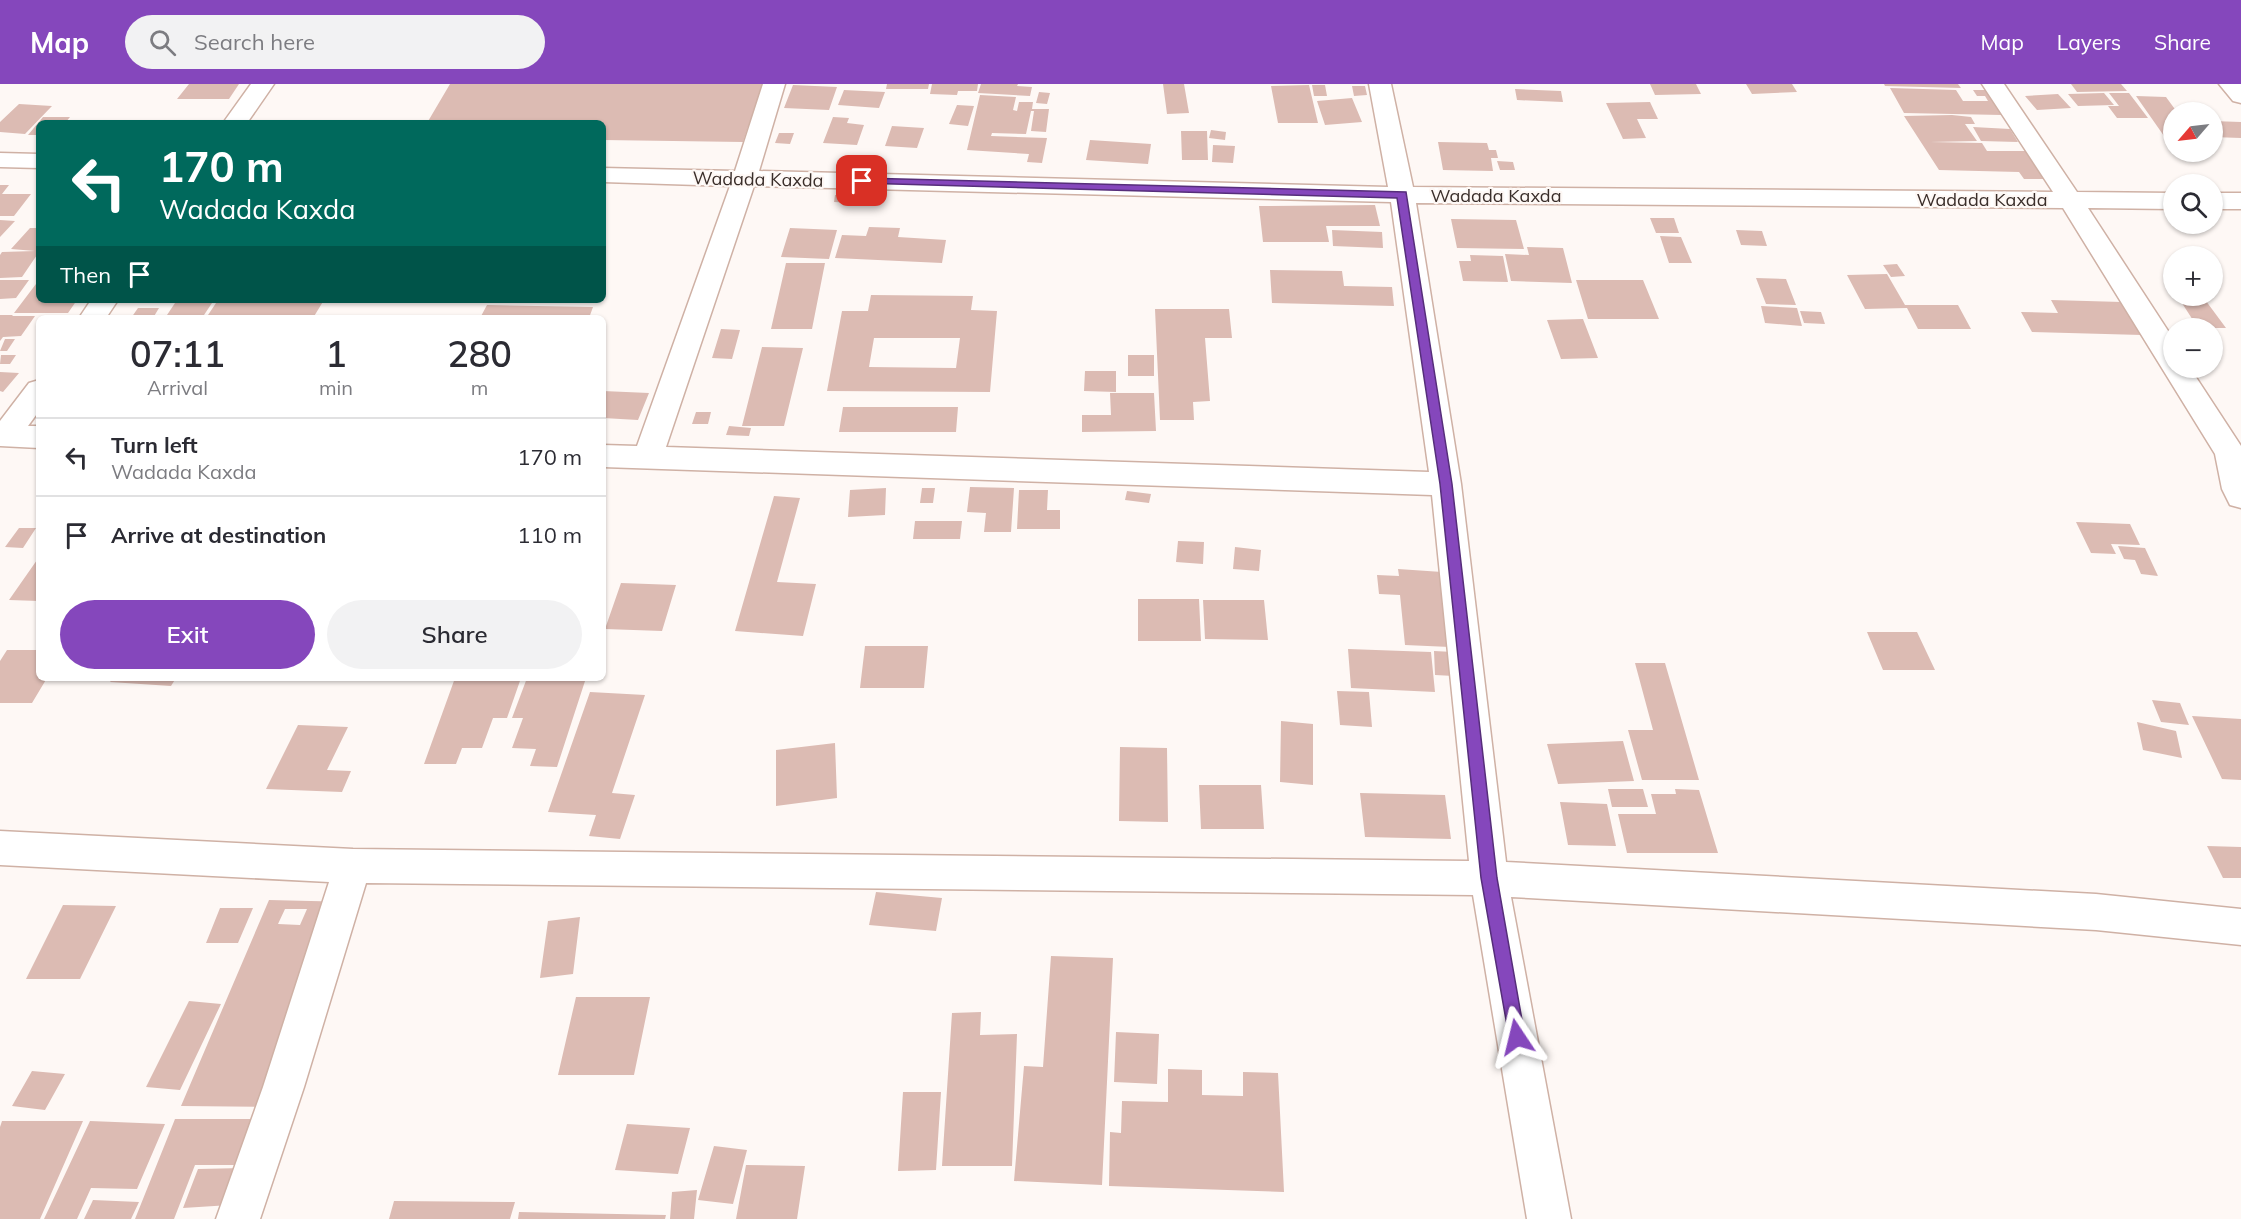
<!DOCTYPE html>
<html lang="en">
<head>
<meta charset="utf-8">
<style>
	body { margin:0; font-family:Mulish,sans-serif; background:#f2f2f3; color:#2b2b33; height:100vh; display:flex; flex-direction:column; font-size:22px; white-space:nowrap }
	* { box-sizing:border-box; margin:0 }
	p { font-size:20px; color:#7c7c81 }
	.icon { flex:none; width:33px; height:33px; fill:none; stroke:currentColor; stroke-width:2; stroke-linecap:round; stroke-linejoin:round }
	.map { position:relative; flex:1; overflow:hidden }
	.side { position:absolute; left:36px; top:231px; width:570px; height:366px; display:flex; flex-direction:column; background:#fff; border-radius:9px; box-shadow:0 2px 4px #0004 }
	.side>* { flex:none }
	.top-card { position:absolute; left:36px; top:36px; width:570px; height:183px; border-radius:9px; box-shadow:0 2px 4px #0004; background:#00695c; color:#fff; overflow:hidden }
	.needle { width:39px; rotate:242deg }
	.controls { position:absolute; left:2163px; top:18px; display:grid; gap:12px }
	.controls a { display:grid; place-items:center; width:60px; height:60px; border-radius:50%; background:#fff; box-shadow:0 2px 4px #0004; font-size:30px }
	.pin { position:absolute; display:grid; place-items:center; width:51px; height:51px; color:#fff; margin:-26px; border-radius:12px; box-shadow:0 3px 9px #0006 }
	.me { position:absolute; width:66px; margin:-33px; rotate:350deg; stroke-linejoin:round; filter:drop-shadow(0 0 4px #0008) }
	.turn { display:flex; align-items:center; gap:21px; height:126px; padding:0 24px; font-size:27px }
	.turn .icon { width:78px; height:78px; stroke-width:2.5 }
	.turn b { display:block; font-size:42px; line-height:51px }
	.then { display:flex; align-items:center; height:57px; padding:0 24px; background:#0003; gap:12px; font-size:22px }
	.eta { display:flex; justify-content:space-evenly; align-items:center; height:102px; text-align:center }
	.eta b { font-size:36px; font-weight:600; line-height:42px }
	.button { display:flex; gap:12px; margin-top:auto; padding:12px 24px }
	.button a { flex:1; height:69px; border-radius:36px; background:#8547bc; color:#fff; font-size:24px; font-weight:600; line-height:69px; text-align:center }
	.button a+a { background:#f2f2f3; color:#2b2b33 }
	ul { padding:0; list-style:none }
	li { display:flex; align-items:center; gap:18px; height:78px; padding:0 24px; border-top:2px solid #e1e1e2 }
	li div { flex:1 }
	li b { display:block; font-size:22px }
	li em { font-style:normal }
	header { display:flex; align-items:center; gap:36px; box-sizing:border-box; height:84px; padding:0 30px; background:#8547bc; color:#fff }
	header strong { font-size:28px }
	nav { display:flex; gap:33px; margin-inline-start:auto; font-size:21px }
	.search { width:420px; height:54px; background:#f2f2f3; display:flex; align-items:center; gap:15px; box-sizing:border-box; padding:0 21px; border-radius:33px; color:#7c7c81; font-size:22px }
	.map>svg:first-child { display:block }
	.building { fill:#dcbbb3; fill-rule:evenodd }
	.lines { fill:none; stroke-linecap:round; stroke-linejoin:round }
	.minor-casing { stroke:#cfb1a5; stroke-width:3 }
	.minor { fill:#fff; fill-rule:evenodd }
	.route { fill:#8547bc; stroke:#562e7a; stroke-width:1.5 }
	.labels { text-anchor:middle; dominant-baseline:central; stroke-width:4.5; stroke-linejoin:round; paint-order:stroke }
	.far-street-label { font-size:18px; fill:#3a2e2a; stroke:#fef8f5 }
</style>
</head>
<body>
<header>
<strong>Map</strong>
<div class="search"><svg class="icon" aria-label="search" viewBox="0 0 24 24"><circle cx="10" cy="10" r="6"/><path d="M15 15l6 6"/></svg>Search here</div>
<nav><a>Map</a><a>Layers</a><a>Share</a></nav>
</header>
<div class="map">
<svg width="2241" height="1135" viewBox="0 0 2241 1135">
	<rect width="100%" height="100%" fill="#fef8f5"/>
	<path class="building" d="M189,0H239L229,15H177Z
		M450,0H772L758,43H748L743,58L603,56V39H427Z
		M887,0H929L928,5H886Z
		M932,0H978L977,7H958L957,11L930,10Z
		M981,0H1018L1017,2L1032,3L1030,12L978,9Z
		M1163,0H1184L1189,29L1167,30Z
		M1650,0H1696L1701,10L1655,11Z
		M1746,0H1792L1797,8L1752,10Z
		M1884,0H1958L1961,4L1885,2Z
		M2071,0H2121L2127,7L2077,8Z
		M793,1L837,3L829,26L784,24Z
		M1309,1L1318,39H1278L1271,2Z
		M1312,1H1325L1327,12H1314Z
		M1352,2H1365L1367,11L1354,12Z
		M1890,4L1956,6L1963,17H1988L1985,12H1977L1973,6H1986L2002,31L1904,29Z
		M1515,5L1561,7L1563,18L1517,16Z
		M844,6L885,8L879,24L838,21Z
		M1039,8L1050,9L1047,20L1036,19Z
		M2104,9L2114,21L2078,22L2068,10Z
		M2109,9H2129L2148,34H2117L2108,22H2119Z
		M2058,10L2071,24L2037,26L2025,12Z
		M980,11L1016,13L1013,26L1017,27L1019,18H1033L1032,25H1049L1046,48L1031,47L1034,27H1031L1026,50L992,49L991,52L1047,54L1042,79L1027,78L1029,70L967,66Z
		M2136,12L2166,13L2177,28H2174V52H2164Z
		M1352,14L1362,38L1325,41L1317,17Z
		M1650,18L1658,35H1637L1646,54L1623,55L1606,19Z
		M19,20L52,22L25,50L0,48V38Z
		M957,21L974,22L968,42L949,40Z
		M1952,31L1971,33L1975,40H1965L1977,57L1930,58L1982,59L1987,67H2026L2044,95H2024L2019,88L1939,86L1904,32Z
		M43,33H70L65,39H39V51H28Z
		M833,33L849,34L847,39L864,41L857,61L823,59Z
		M2212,37L2241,38V54L2212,53Z
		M892,42L924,44L917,64L885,62Z
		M1973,43L2010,45L2018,58L1981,57Z
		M1211,46L1226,48L1225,56L1209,54Z
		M1181,47H1207L1208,76H1182Z
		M779,49H794L790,60L775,59Z
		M1090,56L1151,60L1148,80L1086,76Z
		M1438,58L1487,59L1489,66H1496L1498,74H1491L1493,87L1443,86Z
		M1213,61L1235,62L1233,79L1212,78Z
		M1497,77L1513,78L1515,86H1500Z
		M0,101H9L2,110H31L14,132H0Z
		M835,111L857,112L855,119L834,118Z
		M1375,121L1380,142H1326L1329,158H1263L1259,122Z
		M1650,134H1674L1679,149H1656Z
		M1451,135L1516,136L1524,165L1457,164Z
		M0,136L15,137L0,153Z
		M869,143L900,144L898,153L946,156L942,179L835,174L842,151L866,152Z
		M30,144H39V168L22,193L0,194V171L2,168L35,167L11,165Z
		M790,144L837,146L829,175L781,173Z
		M1332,146L1382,148L1383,164L1333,162Z
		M1736,146L1762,147L1767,162L1741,161Z
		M1660,152L1681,153L1692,179H1669Z
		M1527,163L1563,164L1572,199L1511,197L1505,170L1529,171Z
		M1470,171L1503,172L1508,198L1463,197L1459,177H1471Z
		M786,179H825L812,245H771Z
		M1897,180L1905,192L1891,193L1883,181Z
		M1270,186L1342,187L1344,202L1392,203L1394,222L1272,219Z
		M1887,190L1905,221H1958L1971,245H1918L1907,224L1865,225L1847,191Z
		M1756,194L1786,195L1796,221L1766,220Z
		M0,196H29L16,214L0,215Z
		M39,196V216H77L68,229H14Z
		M1576,196H1643L1659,235H1588Z
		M871,211L973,212L971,226L997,227L990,308L827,307L842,227H868ZM874,254H960L956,284L869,283Z
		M177,216H214L202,234H165Z
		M218,216H324L313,234H206Z
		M2051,216L2122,218L2142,251L2032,248L2021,228L2058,229Z
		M2180,216L2206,217L2226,244H2198Z
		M487,221L593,223L589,234H480Z
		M1761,222L1797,224L1802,242L1765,239Z
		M138,224H159L153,234H131Z
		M1155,225H1229L1232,254H1205L1210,317L1193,318L1194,336H1160Z
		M1800,227L1821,228L1825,240L1804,239Z
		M0,231H13L12,232H35L21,252L3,253L0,257Z
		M1583,235L1598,274L1561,275L1547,236Z
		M721,245L740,246L732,275L712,274Z
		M5,255H15L7,267H0Z
		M762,263L803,264L784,342H742Z
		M1,271H16L10,280H0Z
		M1128,271H1154V292H1128Z
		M1085,287H1116V308L1084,307Z
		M0,288L19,289L3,308L0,307Z
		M603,307L649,309L638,336L603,334Z
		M1110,309H1154L1156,347L1082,348V331H1111Z
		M843,323H958L956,348H839Z
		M696,328H711L708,340H692Z
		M729,342L751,344L749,352L726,351Z
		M970,403L1014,404L1011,448H984L986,429L967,428Z
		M886,404L885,431L848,433L850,406Z
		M922,404H935L933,419H920Z
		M1019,406H1048L1047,426H1060V445H1017Z
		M1127,407L1151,410L1149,419L1125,416Z
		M774,412L800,414L777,498L816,500L803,552L735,547Z
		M915,437H962L960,455H913Z
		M2076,438L2130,440L2140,461L2111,460L2116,470L2091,469Z
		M19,444H36L23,464L5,463Z
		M1178,457L1204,458L1203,480L1176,478Z
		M2118,462L2145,464L2158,492L2141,490L2135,476L2124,475Z
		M1235,463L1261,466L1259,487L1233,485Z
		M37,476H39V517L9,516Z
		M1398,485L1442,488L1450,563L1405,561L1400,511L1379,510L1377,491L1399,492Z
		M621,499L676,501L662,547L605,545Z
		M1138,515H1199L1201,557H1138Z
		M1203,516H1264L1268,556L1205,555Z
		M1867,548H1917L1935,586H1883Z
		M865,562H928L924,604H860Z
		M1348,565L1431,568L1435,608L1351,604Z
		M7,566H39V594H47L32,619H0V577Z
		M1434,567L1453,568L1454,592L1435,591Z
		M1635,579H1665L1699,696H1642L1628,646H1653Z
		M113,594H176L171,602L110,598Z
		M455,594H521L507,634H493L482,664H462L456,680H424Z
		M527,594H586L557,683L530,682L536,665L512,664L523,634H512Z
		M1337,607L1369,608L1372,643L1340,641Z
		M590,608L645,611L612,709L635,711L620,755L589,752L596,731L548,728Z
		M2152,616L2180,619L2189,641L2161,638Z
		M2192,632L2241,635V696L2222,695Z
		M1281,637L1313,640V701L1280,698Z
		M2137,638L2176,647L2182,674L2143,666Z
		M298,641L348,643L327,686L351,687L342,708L266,705Z
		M1623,657L1634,697L1558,700L1547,660Z
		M835,659L837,714L776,722V666Z
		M1120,663L1167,664L1168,738L1119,737Z
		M1199,701H1261L1264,745H1201Z
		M1608,705H1643L1648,723H1612Z
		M1675,705L1699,706L1718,769H1627L1618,730H1656L1651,710H1676Z
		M1360,709L1445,711L1451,755L1365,753Z
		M1560,718L1607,720L1616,762L1568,761Z
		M2207,762L2241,763V794H2223Z
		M876,808L942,814L936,847L869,841Z
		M269,816L353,818L275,1023L181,1022ZM285,825H307L300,841L278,840Z
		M63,821L116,822L80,895H26Z
		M220,824H253L238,859H206Z
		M580,833L573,890L540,894L548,837Z
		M1051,872L1113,874L1102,1101L1014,1097L1024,982L1043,983Z
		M576,913H650L634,991H558Z
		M189,917L221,920L180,1006L146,1003Z
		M981,928L980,951L1017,950L1012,1082H942L952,929Z
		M1116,948L1159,950L1157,1000L1114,998Z
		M1168,985L1202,986V1011L1243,1012V988L1278,989L1284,1108L1109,1102L1110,1048L1121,1049L1122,1017L1168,1018Z
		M32,987L65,990L45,1026L12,1022Z
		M903,1008H941L936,1086L898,1087Z
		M175,1035H265L248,1081H195L174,1135H135Z
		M2,1037H83L40,1135H0V1043Z
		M90,1037L165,1040L137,1105L91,1104L77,1135H44Z
		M627,1040L690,1044L678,1090L615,1086Z
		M714,1062L747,1066L733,1120L698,1116Z
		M746,1081L805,1082L797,1135H736Z
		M243,1084L230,1121L183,1124L198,1085Z
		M697,1106L694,1135H670L672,1108Z
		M93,1116L139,1118L131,1135H84Z
		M394,1117L515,1118L510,1135H389Z
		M519,1128L666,1131L665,1135H518Z"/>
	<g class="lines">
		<defs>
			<path id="minor" d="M251,0H274L247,39H223Z
				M763,0H785L759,87L1388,103L1369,0H1391L1413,103L2053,108L1982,0H2004L2077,108L2174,109V125L2088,124L2174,256V284H2190L2241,362V424L2230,421L2222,405L2215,370L2063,124L1416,119L1461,400L1506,778L2096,810L2241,825V861L2096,846L1511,813L1571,1135H1527L1473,811L366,799L304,1003L260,1135H216L263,1003L329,798L0,781V747L353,765L1469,777L1432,411L603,383V361L637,362L730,102L603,98V84L735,87ZM754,102L1391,118L1429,388L666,363Z
				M2219,0H2241V19L2233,17Z
				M0,69L39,70V84L0,83Z
				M2212,109H2241V125H2212Z
				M91,216H118L106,234H79Z
				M39,296V327L28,342H39V364L0,362V337L29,299Z"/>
		</defs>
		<use href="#minor" class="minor-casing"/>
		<use href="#minor" class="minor"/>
	</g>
	<path class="route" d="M862,94L1406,108L1452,400L1497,794L1525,953L1523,959L1517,961L1511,959L1509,953L1481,794L1440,400L1397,114L859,99V95Z"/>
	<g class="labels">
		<g class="far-street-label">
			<text transform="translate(758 95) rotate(1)">Wadada Kaxda</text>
			<text x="1496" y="111">Wadada Kaxda</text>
			<text x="1982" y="115">Wadada Kaxda</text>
		</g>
	</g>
</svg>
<div class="controls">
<a><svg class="needle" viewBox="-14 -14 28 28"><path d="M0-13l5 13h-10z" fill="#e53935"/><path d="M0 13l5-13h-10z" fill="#7c7c81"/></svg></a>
<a><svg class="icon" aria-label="search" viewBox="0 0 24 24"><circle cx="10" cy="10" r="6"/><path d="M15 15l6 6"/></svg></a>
<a>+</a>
<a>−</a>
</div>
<div class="pin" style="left:862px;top:97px;background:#d93025"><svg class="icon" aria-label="arrive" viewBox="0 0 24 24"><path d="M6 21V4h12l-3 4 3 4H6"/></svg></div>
<svg class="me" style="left:1517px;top:953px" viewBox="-20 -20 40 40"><path d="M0-17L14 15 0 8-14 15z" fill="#8547bc" stroke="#fff" stroke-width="4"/></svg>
<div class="top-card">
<div class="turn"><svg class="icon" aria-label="left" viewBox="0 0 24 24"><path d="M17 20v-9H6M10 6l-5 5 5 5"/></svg><div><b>170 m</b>Wadada Kaxda</div></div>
<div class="then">Then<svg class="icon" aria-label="arrive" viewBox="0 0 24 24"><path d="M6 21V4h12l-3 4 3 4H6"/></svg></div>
</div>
<section class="side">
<div class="eta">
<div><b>07:11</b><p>Arrival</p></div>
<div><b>1</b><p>min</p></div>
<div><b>280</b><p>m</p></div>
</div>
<ul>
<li><svg class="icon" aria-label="left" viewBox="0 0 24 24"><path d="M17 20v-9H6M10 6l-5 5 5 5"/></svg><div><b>Turn left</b><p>Wadada Kaxda</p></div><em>170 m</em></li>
<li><svg class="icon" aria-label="arrive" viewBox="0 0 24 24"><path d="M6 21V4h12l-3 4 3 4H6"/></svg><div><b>Arrive at destination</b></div><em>110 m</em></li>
</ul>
<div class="button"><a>Exit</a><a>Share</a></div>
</section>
</div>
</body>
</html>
